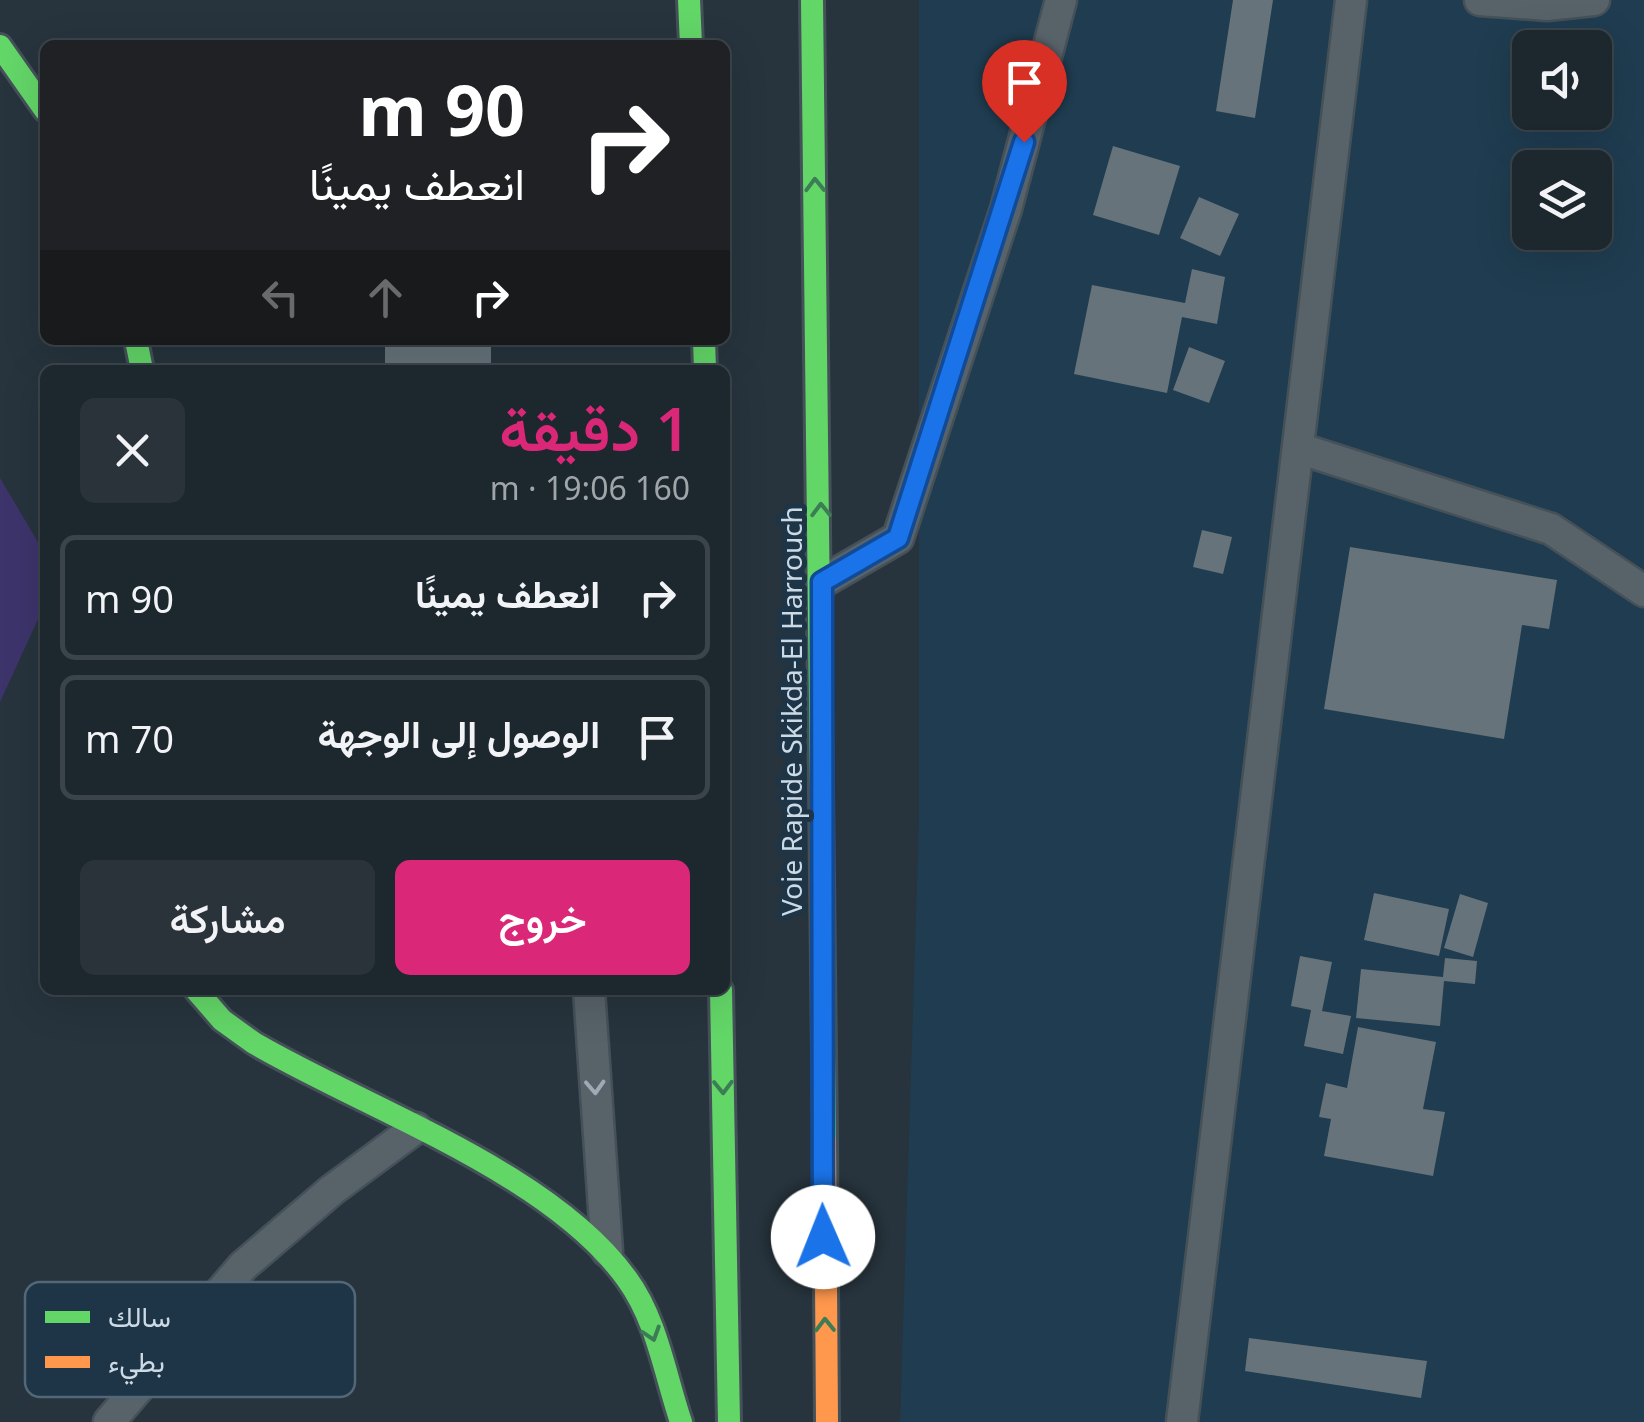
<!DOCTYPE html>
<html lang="ar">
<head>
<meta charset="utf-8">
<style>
	body { margin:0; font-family:"Noto Sans",Vazirmatn,sans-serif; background:#2a333a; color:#f1f3f6; direction:rtl; height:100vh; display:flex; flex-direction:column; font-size:38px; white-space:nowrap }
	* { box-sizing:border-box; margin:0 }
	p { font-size:32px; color:#a0a5aa }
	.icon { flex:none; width:55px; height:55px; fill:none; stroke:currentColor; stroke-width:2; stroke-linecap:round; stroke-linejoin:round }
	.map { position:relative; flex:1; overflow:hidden; direction:ltr }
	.drawer { position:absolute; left:40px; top:365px; width:690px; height:630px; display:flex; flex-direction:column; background:#1d272e; border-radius:15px; box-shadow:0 10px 40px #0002,0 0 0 2px #3b444a; direction:rtl }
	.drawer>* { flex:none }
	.top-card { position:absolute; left:40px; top:40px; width:690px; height:305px; border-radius:15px; box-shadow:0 10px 40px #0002,0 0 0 2px #3b444a; direction:rtl; background:#202124; color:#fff; overflow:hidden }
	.controls { position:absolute; left:1512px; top:30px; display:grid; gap:20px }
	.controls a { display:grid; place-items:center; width:100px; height:100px; border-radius:15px; background:#1d272e; box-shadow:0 10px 40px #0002,0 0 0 2px #3b444a; font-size:50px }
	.pin { position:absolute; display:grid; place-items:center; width:85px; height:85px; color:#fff; margin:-102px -42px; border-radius:50% 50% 50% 0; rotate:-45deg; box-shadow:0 0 10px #0007 }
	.pin .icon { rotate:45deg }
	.me { position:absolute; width:110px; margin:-55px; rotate:359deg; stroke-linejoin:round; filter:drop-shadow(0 0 8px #0008) }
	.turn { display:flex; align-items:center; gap:35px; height:210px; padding:0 40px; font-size:45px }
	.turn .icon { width:130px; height:130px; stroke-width:2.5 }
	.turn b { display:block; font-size:70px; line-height:85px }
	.lanes { display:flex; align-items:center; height:95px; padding:0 40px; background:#0003; justify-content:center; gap:50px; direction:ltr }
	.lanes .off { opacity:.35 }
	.round { display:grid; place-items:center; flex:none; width:105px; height:105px; border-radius:15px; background:#2a333a }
	.headline { display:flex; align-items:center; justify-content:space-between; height:170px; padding:0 40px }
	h1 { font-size:60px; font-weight:600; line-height:75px; color:#db2777 }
	.primary-button { display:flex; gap:20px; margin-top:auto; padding:20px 40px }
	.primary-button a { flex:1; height:115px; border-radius:15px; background:#db2777; color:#fff; font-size:40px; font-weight:600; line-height:115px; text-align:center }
	.primary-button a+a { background:#2a333a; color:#f1f3f6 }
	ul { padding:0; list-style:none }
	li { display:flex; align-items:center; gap:30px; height:125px; margin:0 20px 15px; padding:0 20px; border:5px solid #3b444a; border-radius:15px }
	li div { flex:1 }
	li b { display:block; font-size:38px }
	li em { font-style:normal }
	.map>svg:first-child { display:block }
	.built { fill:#1f3c50; fill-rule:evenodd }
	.green { fill:#3d346c }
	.building { fill:#66737a }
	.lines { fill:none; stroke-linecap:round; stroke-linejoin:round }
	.lane-casing { stroke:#455159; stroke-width:35 }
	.fast-casing { stroke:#455159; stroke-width:28 }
	.slow-casing { stroke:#455159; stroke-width:28 }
	.lane { stroke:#586269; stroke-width:30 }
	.fast { stroke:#63d668; stroke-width:22 }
	.slow { stroke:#ff974d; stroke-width:22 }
	.oneway { stroke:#3c7d56 }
	.oneway2 { stroke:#9eaab4 }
	.route-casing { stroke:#114b97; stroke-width:25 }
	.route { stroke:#1a73e8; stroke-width:18 }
	.labels { text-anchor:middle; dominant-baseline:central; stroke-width:10; stroke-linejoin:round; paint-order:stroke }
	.street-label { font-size:28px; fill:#ccdae6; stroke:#1d3547 }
	.key { fill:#1d3547; stroke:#526777; stroke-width:2.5 }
	.key-label { font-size:28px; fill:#ccdae6 }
</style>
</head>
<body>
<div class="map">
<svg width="1644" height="1422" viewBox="0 0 1644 1422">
	<rect width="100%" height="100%" fill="#27343d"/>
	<path class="built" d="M919,0H1644V1422H900L919,817ZM1530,48H1595V112H1530ZM1530,168H1595V232H1530Z"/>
	<path class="green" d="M0,478L45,554V604L0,702Z"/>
	<path class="building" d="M1233,0H1273L1255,118L1216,111Z
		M1113,146L1180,166L1159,235L1093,215Z
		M1199,197L1239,214L1220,256L1180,238Z
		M1192,269L1225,277L1217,324L1182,317L1167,393L1074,374L1092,285L1185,303Z
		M385,340H491V370H385Z
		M1189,347L1225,361L1209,403L1173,390Z
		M1202,530L1232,537L1223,574L1193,567Z
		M1350,547L1557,580L1549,629L1522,625L1504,739L1324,709Z
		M1374,893L1449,909L1439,956L1364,940Z
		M1460,894L1488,903L1473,957L1444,948Z
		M1300,956L1332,962L1322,1011L1351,1016L1343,1054L1304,1046L1311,1010L1291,1006Z
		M1445,958L1477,961L1475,984L1444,981L1440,1026L1356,1018L1361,969L1443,977Z
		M1358,1027L1436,1042L1423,1109L1445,1112L1433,1176L1324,1156L1331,1119L1319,1117L1326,1083L1347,1088Z
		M1249,1338L1427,1361L1421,1398L1245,1371Z"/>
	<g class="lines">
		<defs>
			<path id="lane" d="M1480,0L1547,5L1594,0
				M1298,448L1551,529L1644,591
				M822,582L898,538L1006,209L1061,0
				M589,990L607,1251
				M109,1422L243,1266L332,1190L416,1128
				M1182,1422L1351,0"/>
			<path id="fast" d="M689,0L691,45
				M812,0L825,1141
				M0,46L45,110
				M136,340L142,370
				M704,340L705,370
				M196,990L222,1020L254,1043C367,1109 550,1172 627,1279C657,1320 665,1375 681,1422
				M721,990L729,1422"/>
			<path id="slow" d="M825,1141L827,1422"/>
		</defs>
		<use href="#lane" class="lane-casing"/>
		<use href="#fast" class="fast-casing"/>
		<use href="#slow" class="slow-casing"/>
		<use href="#lane" class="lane"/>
		<use href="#fast" class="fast"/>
		<use href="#slow" class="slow"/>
	</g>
	<defs><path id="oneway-chevron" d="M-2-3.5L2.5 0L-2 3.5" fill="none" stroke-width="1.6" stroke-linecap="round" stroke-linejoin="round" transform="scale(2.5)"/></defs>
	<g class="oneway">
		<use href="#oneway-chevron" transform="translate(815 185) rotate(-91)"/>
		<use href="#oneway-chevron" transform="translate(821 510) rotate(-91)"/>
		<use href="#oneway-chevron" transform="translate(723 1087) rotate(89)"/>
		<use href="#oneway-chevron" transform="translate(825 1325) rotate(-91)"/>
		<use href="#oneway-chevron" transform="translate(652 1334) rotate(72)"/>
	</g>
	<use class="oneway2" href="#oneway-chevron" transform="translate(595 1087) rotate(87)"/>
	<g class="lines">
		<defs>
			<path id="route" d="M823,1237L822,582L898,538L1024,142"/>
		</defs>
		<use href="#route" class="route-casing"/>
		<use href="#route" class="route"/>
	</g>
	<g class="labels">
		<g class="street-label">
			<text transform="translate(791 711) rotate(-90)">Voie Rapide Skikda-El Harrouch</text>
		</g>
	</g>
	<rect x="25" y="1282" width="330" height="115" rx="15" class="key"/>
	<rect x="45" y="1311" width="45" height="12" fill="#63d668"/>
	<rect x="45" y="1356" width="45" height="12" fill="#ff974d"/>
	<g class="key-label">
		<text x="108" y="1327">سالك</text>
		<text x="108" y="1372">بطيء</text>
	</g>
</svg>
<div class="controls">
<a><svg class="icon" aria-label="sound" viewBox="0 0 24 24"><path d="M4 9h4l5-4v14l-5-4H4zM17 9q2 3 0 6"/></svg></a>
<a><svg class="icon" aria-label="layers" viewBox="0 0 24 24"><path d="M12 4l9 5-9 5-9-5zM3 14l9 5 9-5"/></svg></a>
</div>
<div class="pin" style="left:1024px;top:142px;background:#d93025"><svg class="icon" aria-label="arrive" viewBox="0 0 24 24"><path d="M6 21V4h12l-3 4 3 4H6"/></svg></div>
<svg class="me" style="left:823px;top:1237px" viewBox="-20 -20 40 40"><circle r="19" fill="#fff"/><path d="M0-13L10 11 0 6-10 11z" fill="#1a73e8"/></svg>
<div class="top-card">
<div class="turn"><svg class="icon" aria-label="right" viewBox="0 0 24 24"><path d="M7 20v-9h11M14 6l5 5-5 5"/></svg><div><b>90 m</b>انعطف يمينًا</div></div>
<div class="lanes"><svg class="icon off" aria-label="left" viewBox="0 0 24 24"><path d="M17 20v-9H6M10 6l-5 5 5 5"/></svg><svg class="icon off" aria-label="ahead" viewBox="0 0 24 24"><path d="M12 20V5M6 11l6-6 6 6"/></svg><svg class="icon" aria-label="right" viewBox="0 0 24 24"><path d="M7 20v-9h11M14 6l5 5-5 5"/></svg></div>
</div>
<section class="drawer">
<div class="headline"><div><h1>1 دقيقة</h1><p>160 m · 19:06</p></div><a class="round"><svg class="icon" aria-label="close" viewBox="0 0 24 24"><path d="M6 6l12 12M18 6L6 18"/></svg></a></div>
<ul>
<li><svg class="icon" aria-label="right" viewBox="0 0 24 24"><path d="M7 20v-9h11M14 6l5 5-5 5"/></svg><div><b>انعطف يمينًا</b></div><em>90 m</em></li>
<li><svg class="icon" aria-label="arrive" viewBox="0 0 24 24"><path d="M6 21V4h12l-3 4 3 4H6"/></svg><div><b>الوصول إلى الوجهة</b></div><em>70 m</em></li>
</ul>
<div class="primary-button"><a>خروج</a><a>مشاركة</a></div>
</section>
</div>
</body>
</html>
